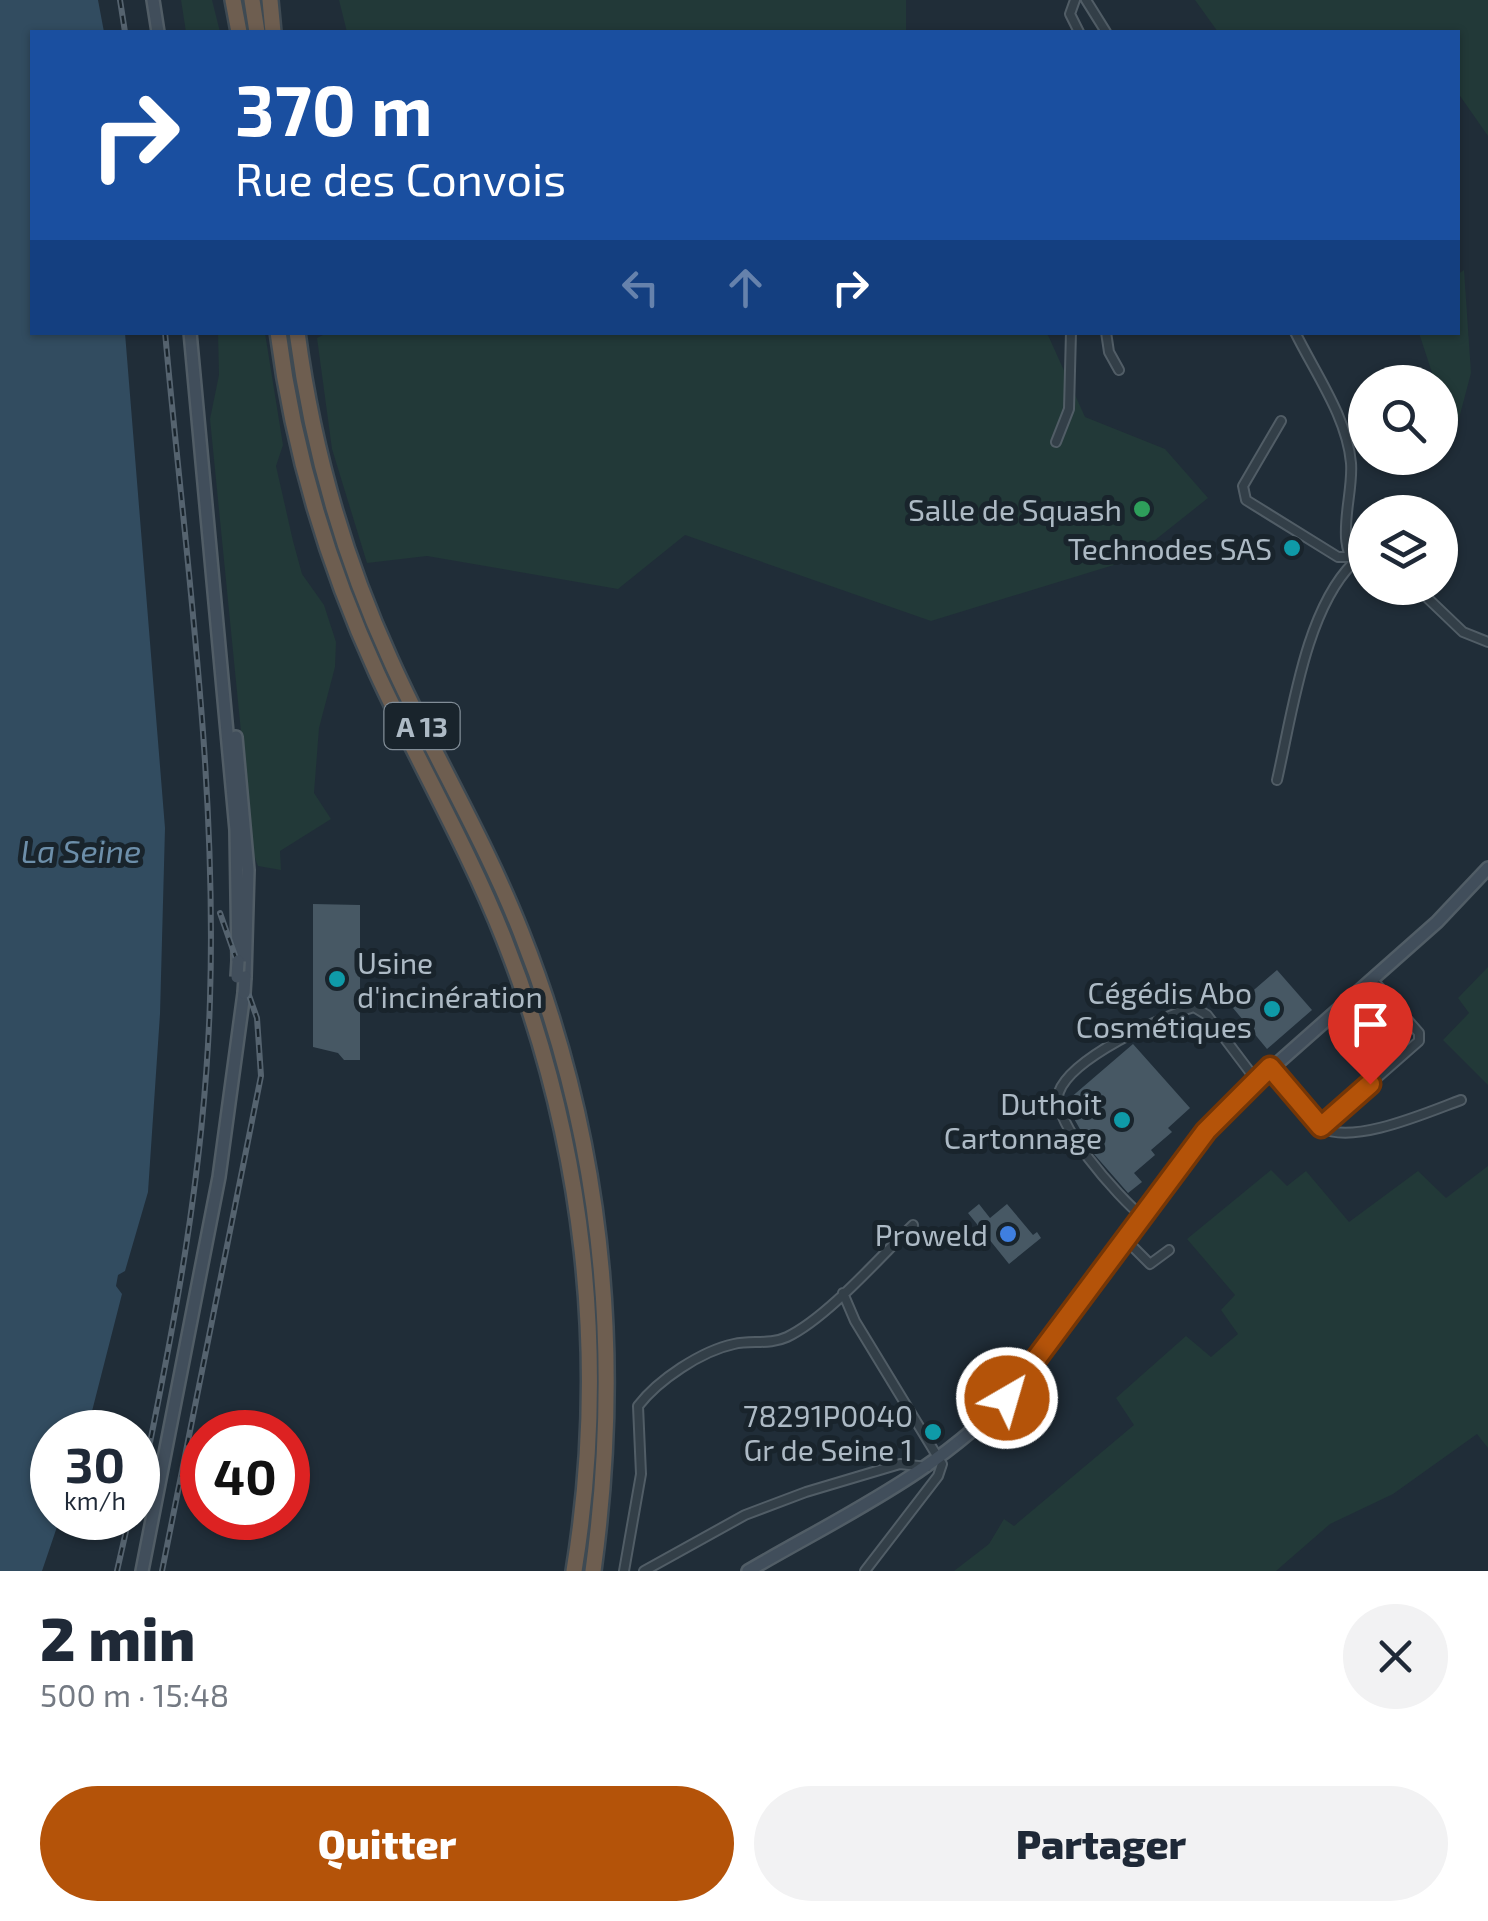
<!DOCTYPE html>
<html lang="fr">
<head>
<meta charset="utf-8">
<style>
	body { margin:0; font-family:"Exo 2",sans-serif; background:#f2f2f3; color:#1f2937; height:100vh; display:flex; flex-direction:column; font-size:38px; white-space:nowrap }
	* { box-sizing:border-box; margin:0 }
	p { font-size:32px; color:#747a83 }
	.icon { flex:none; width:55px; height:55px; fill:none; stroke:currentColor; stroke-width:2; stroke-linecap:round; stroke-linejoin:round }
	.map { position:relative; height:1571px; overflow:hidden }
	.details { display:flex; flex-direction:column; background:#fff; flex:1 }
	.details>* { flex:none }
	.top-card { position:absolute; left:30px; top:30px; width:1430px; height:305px; border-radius:0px; box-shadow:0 2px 8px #0004; background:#1a4fa0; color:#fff; overflow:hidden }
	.tools { position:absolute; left:1348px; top:365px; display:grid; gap:20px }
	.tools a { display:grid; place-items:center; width:110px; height:110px; border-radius:50%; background:#fff; box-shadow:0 2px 8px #0004; font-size:50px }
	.speed { position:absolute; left:30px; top:1410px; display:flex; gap:20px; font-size:50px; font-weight:700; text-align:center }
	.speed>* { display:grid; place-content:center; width:130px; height:130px; border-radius:50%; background:#fff; box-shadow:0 2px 8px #0004; line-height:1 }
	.speed small { font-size:25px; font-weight:400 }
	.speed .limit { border:15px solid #d22; background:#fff; color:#111 }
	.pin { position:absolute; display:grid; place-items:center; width:85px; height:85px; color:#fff; margin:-102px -42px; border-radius:50% 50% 50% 0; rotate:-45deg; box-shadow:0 0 10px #0007 }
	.pin .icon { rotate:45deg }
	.me { position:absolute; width:110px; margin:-55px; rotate:38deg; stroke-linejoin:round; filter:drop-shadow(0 0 8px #0008) }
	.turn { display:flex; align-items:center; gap:35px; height:210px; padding:0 40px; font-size:45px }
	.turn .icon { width:130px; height:130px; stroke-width:2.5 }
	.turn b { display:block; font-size:70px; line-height:85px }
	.lanes { display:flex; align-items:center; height:95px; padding:0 40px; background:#0003; justify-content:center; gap:50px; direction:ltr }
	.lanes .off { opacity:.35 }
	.round { display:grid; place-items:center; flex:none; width:105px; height:105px; border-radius:52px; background:#f2f2f3 }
	.summary { display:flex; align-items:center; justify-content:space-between; height:170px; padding:0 40px }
	h1 { font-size:60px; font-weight:800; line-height:75px }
	.cta { display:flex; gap:20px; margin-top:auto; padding:20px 40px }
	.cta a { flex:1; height:115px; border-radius:60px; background:#b45309; color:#fff; font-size:40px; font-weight:800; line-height:115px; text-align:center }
	.cta a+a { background:#f2f2f3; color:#1f2937 }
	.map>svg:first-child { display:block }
	.green { fill:#223938 }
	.water { fill:#324c60 }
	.building { fill:#475864 }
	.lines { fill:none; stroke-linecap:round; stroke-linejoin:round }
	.street-casing { stroke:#515d66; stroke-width:12 }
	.secondary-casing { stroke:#515d66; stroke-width:16 }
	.highway-casing { stroke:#3e4a53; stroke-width:20 }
	.street { stroke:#333f48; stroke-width:8 }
	.secondary { stroke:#414e5b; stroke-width:11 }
	.highway { stroke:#6e5e50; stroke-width:15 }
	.rail-casing { stroke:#55636f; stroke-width:6 }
	.rail { stroke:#19242c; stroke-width:2.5; stroke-dasharray:8; stroke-linecap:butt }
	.secondary-bridge-casing { stroke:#515d66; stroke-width:16; stroke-linecap:butt }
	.secondary-bridge { stroke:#414e5b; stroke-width:11 }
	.route-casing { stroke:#753606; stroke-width:25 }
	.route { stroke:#b45309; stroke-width:18 }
	.leisure-dot { fill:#2e9e5b; stroke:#19242c; stroke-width:4 }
	.culture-dot { fill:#0f9aa8; stroke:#19242c; stroke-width:4 }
	.shop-dot { fill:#3f7fe0; stroke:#19242c; stroke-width:4 }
	.labels { text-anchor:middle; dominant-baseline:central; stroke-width:10; stroke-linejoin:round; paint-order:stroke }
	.shield { fill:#19242c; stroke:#818d97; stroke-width:2.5 }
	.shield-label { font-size:28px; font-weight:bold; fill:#adbac5 }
	.poi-label { font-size:30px; fill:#adbac5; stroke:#19242c; text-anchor:end }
	.water-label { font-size:32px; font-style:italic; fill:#6d8faa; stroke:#19242c }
</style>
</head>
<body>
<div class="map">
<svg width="1488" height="1571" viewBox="0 0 1488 1571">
	<rect width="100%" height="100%" fill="#202d38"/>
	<path class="green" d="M181,0H212L220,32H186Z
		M339,0H906V32H347Z
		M1195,0H1488V136L1458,93V32H1218Z
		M1464,270L1471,373L1453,441L1440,400V382H1435L1419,333L1458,332V274Z
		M329,332L1047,333L1085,417L1165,449L1208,498L1130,560L931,621L685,535L618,589L427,556L367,563L332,449L317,338Z
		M218,333H265L283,445L276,466L293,541L302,574L324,605L336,642L335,667L319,728L314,793L331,819L280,851L281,870L258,866L253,853L210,419L219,375Z
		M1488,967V1085L1443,1040L1469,1013L1458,998Z
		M1488,1166V1448L1477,1434L1393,1494L1330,1524L1276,1571H954L989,1544L1004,1519L1014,1526L1134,1425L1116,1398L1186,1336L1211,1357L1238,1334L1221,1310L1235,1295L1187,1239L1271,1170L1287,1186L1306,1171L1349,1222L1418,1171L1446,1198Z"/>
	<path class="water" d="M0,0H98L104,32H32V332L125,333L165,828L160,1014L148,1192L125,1271L118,1275L116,1286L122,1294L90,1419L78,1432H52V1518H60L42,1571H0Z"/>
	<path class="building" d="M313,904L360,905V1060H344L338,1053L313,1047Z
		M1277,970L1312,1010L1267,1049L1233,1008Z
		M1133,1044L1190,1108L1168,1128L1172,1132L1151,1150L1155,1155L1134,1173L1142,1182L1128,1193L1094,1154L1068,1108L1073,1104L1069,1099Z
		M979,1204L990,1218L1007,1204L1033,1235L1037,1232L1041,1238L1009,1264L968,1213Z"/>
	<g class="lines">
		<defs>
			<path id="street" d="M1075,0L1070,14L1079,32
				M1086,0L1106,32
				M1106,332L1109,352L1119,370
				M1295,332C1315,373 1347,417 1351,463C1354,499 1330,550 1365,574
				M1281,421L1243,486L1246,500L1338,557H1349
				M1056,442L1069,409L1071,332
				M1417,588L1463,632L1488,642
				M1277,780C1292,715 1305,611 1353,563
				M1271,1067C1285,1085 1302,1117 1322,1128C1354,1145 1428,1112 1461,1100
				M1321,1127L1419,1041V1033L1372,979
				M1142,1216C1120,1199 1049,1120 1059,1092C1071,1058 1161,1017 1194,1007L1207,1015L1256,1080
				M1126,1240L1150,1264L1169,1250
				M843,1293L855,1321L942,1464L938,1476L865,1571
				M624,1571L641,1474L638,1406C658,1380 701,1351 734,1344C751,1340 770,1345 787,1337C827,1318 880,1257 913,1225
				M644,1571L745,1515L806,1492L900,1464L927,1467"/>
			<path id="secondary" d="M153,0L158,32
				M190,332L236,830L238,961
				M236,737L248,870L245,977
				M142,1571L219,1177L244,993
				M748,1571C842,1516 946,1469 1018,1385L1218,1116L1437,922L1488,868"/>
			<path id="highway" d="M233,0L239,32
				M252,0L257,32
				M270,0L273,32
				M278,332C293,449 328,566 377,673C418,762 468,848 504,939C584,1141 609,1357 574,1571
				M297,332C312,445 343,556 390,659C431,751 484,838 521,932C603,1138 623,1352 593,1571"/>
		</defs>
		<use href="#street" class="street-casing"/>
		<use href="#secondary" class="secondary-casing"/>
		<use href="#highway" class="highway-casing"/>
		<use href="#street" class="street"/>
		<use href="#secondary" class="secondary"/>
		<use href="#highway" class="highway"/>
		<defs>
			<path id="rail" d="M120,0L125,32
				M138,1501C173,1333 205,1171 210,999C217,776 185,553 165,332
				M117,1571L129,1518
				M162,1571L261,1076L257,1018L220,913"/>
		</defs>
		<use href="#rail" class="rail-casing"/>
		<use href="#rail" class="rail"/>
		<defs>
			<path id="secondary-bridge" d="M237,977L238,961
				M244,993L245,977"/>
		</defs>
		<use href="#secondary-bridge" class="secondary-bridge-casing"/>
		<use href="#secondary-bridge" class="secondary-bridge"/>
	</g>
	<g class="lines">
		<defs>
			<path id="route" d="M1007,1398L1206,1131L1270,1067L1321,1127L1370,1084"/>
		</defs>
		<use href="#route" class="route-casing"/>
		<use href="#route" class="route"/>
	</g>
	<circle class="leisure-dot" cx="1142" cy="509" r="10"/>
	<g class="culture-dot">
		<circle cx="1292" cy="548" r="10"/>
		<circle cx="337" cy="979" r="10"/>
		<circle cx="1272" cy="1009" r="10"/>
		<circle cx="1122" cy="1120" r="10"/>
		<circle cx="933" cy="1432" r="10"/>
	</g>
	<circle class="shop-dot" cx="1008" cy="1234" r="10"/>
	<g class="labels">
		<rect class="shield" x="384.5" y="703" width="75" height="46" rx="8"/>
		<g class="shield-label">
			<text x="422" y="726">A 13</text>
		</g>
		<g class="poi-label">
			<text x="1122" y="509">Salle de Squash</text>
			<text x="1272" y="548">Technodes SAS</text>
			<text x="357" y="962" text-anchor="start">Usine<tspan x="357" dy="34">d'incinération</tspan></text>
			<text x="1252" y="992">Cégédis Abo<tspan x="1252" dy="34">Cosmétiques</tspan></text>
			<text x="1102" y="1103">Duthoit<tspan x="1102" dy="34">Cartonnage</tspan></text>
			<text x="988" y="1234">Proweld</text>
			<text x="913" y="1415">78291P0040<tspan x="913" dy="34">Gr de Seine 1</tspan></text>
		</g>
		<g class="water-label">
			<text x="81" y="850">La Seine</text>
		</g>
	</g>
</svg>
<div class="tools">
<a><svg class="icon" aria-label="search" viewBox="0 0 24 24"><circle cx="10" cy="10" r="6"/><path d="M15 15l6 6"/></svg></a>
<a><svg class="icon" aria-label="layers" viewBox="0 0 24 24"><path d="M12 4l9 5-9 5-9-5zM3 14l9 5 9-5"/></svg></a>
</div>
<div class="speed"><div>30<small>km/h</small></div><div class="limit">40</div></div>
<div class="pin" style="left:1370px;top:1084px;background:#d93025"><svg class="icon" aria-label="arrive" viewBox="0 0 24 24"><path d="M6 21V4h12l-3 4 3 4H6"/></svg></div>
<svg class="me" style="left:1007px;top:1398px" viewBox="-20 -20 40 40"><circle r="17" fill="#b45309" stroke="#fff" stroke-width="3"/><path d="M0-11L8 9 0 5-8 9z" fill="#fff"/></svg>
<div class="top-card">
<div class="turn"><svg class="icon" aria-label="right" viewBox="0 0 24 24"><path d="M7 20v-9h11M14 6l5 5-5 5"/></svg><div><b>370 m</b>Rue des Convois</div></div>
<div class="lanes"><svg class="icon off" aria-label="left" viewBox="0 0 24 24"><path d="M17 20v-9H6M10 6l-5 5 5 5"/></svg><svg class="icon off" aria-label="ahead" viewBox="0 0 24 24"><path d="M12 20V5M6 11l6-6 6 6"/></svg><svg class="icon" aria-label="right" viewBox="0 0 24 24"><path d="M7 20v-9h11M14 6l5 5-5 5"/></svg></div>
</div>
</div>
<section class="details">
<div class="summary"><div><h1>2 min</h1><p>500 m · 15:48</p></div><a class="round"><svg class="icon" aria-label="close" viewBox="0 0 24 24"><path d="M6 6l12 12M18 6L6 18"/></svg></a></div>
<div class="cta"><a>Quitter</a><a>Partager</a></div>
</section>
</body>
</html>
